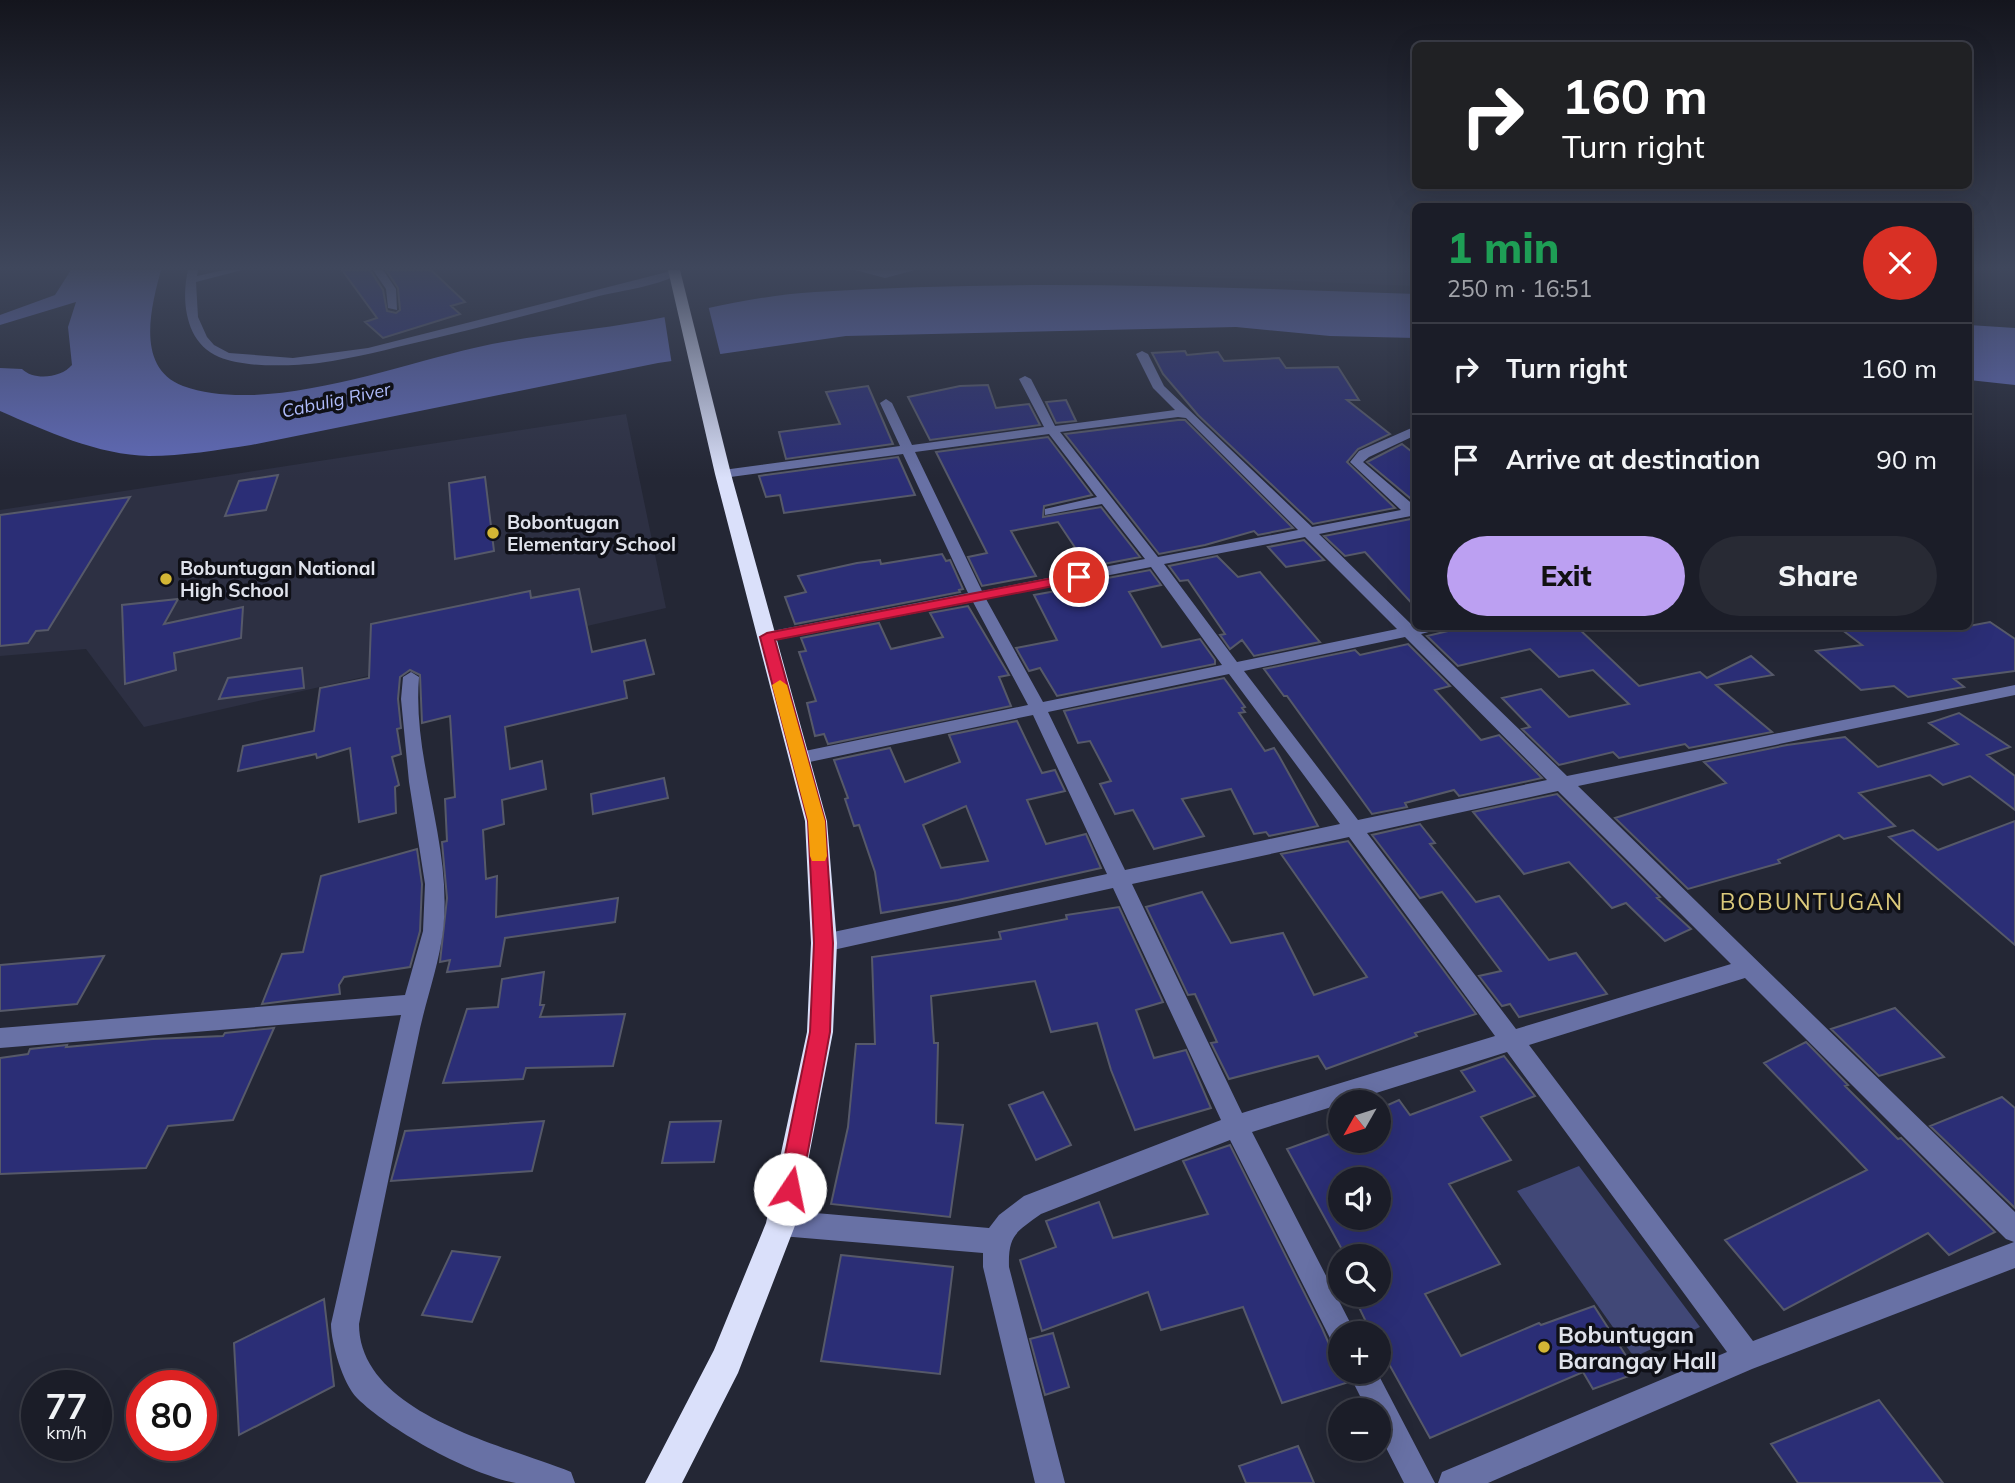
<!DOCTYPE html>
<html lang="en">
<head>
<meta charset="utf-8">
<style>
	body { margin:0; font-family:Mulish,sans-serif; background:#282a34; color:#f1f3f6; height:100vh; display:flex; flex-direction:column; font-size:26px; white-space:nowrap }
	* { box-sizing:border-box; margin:0 }
	p { font-size:23px; color:#a0a2a8 }
	.icon { flex:none; width:38px; height:38px; fill:none; stroke:currentColor; stroke-width:2; stroke-linecap:round; stroke-linejoin:round }
	.map { position:relative; flex:1; overflow:hidden }
	.sheet { position:absolute; left:1412px; top:203px; width:560px; height:427px; display:flex; flex-direction:column; background:#1b1d28; border-radius:10px; box-shadow:0 7px 28px #0002,0 0 0 2px #393b45 }
	.sheet>* { flex:none }
	.top-card { position:absolute; left:1412px; top:42px; width:560px; height:147px; border-radius:10px; box-shadow:0 7px 28px #0002,0 0 0 2px #393b45; background:#202124; color:#fff; overflow:hidden }
	.needle { width:46px; rotate:231deg }
	.tools { position:absolute; left:1328px; top:1090px; display:grid; gap:14px }
	.tools a { display:grid; place-items:center; width:63px; height:63px; border-radius:50%; background:#1b1d28; box-shadow:0 7px 28px #0002,0 0 0 2px #393b45; font-size:35px }
	.speed { position:absolute; left:21px; top:1370px; display:flex; gap:14px; font-size:35px; font-weight:700; text-align:center }
	.speed>* { display:grid; place-content:center; width:91px; height:91px; border-radius:50%; background:#1b1d28; box-shadow:0 7px 28px #0002,0 0 0 2px #393b45; line-height:1 }
	.speed small { font-size:18px; font-weight:400 }
	.speed .limit { border:10px solid #d22; background:#fff; color:#111 }
	.pin { position:absolute; display:grid; place-items:center; width:60px; height:60px; color:#fff; margin:-30px; border:4px solid #fff; border-radius:50%; box-shadow:0 2px 7px #0007 }
	.me { position:absolute; width:77px; margin:-38px; rotate:11deg; stroke-linejoin:round; filter:drop-shadow(0 0 5px #0008) }
	.turn { display:flex; align-items:center; gap:24px; height:147px; padding:0 35px; font-size:32px }
	.turn .icon { width:91px; height:91px; stroke-width:2.5 }
	.turn b { display:block; font-size:49px; line-height:60px }
	.round { display:grid; place-items:center; flex:none; width:74px; height:74px; border-radius:37px; background:#282a34 }
	.head { display:flex; align-items:center; justify-content:space-between; height:119px; padding:0 35px }
	h1 { font-size:42px; font-weight:800; line-height:52px; color:#1e9e55 }
	.cta { display:flex; gap:14px; margin-top:auto; padding:14px 35px }
	.cta a { flex:1; height:80px; border-radius:42px; background:#bca0f2; color:#111; font-size:28px; font-weight:800; line-height:80px; text-align:center }
	.cta a+a { background:#282a34; color:#f1f3f6 }
	ul { padding:0; list-style:none }
	li { display:flex; align-items:center; gap:21px; height:91px; padding:0 35px; border-top:2px solid #393b45 }
	li div { flex:1 }
	li b { display:block; font-size:26px }
	li em { font-style:normal }
	.map>svg:first-child { display:block }
	.built { fill:#2d3043 }
	.green { fill:#414877 }
	.water { fill:#616bb9 }
	.pier { fill:#242735 }
	.building { fill:#2b2e76; stroke:#565969; stroke-width:2; fill-rule:evenodd }
	.lines { fill:none; stroke-linecap:round; stroke-linejoin:round }
	.minor { fill:#6871a5; fill-rule:evenodd }
	.highway { fill:#dae0fa; fill-rule:evenodd }
	.route { fill:#e11d48; stroke:#92132f; stroke-width:2 }
	.slow { fill:#f59e0b }
	.poi-dot { fill:#d3b635; stroke:#0f1017; stroke-width:2.5 }
	.labels { text-anchor:middle; dominant-baseline:central; stroke-width:7; stroke-linejoin:round; paint-order:stroke }
	.far-water-label { font-size:18px; font-style:italic; fill:#afbbfa; stroke:#0f1017 }
	.poi-label { font-size:19px; font-weight:bold; fill:#dfe2eb; stroke:#0f1017; text-anchor:start }
	.quarter-label { font-size:23px; letter-spacing:2px; fill:#dbc97b; stroke:#0f1017 }
	.near-poi-label { font-size:23px; font-weight:bold; fill:#dfe2eb; stroke:#0f1017; text-anchor:start }
</style>
</head>
<body>
<div class="map">
<svg width="2015" height="1483" viewBox="0 0 2015 1483">
	<rect width="100%" height="100%" fill="#242735"/>
	<path class="built" d="M1029,270H1416V286Z
		M626,414L666,608L144,727L86,649L0,656V510Z"/>
	<path class="green" d="M1579,1166L1700,1327L1634,1357L1517,1191Z"/>
	<path class="water" d="M71,270H161C151,307 135,368 183,386C265,415 391,367 474,348C530,335 588,331 644,321C701,311 757,295 815,292C1015,279 1215,287 1416,294V338L1330,336L1236,327L846,336L658,363L251,445C217,450 183,456 149,456C98,455 46,431 0,411V368L22,369C34,381 61,378 72,365L68,327L76,302L0,325V315L55,295Z
		M1969,325L2015,328V385L1969,380Z"/>
	<path class="pier" d="M708,305L721,357L672,365L664,314Z"/>
	<path class="building" d="M342,270H370L383,290L387,311L396,313L400,310L398,288L386,270H431L465,302L451,306L460,314L383,338L365,322L377,318Z
		M1185,351L1187,355L1218,352L1224,361L1279,358L1286,368L1338,367L1359,400H1347L1390,434L1358,449L1347,462L1395,508L1313,524L1198,415L1163,374L1152,353Z
		M988,385L996,408L1029,404L1040,425L930,440L908,397L960,386Z
		M868,386L893,444L786,459L779,432L840,424L826,392Z
		M1066,400L1076,421L1056,423L1046,402Z
		M1178,420H1185L1293,528L1258,535L1254,531L1205,545L1159,554L1065,434Z
		M1048,437L1092,495L1044,506L1043,517L1101,507L1140,557L1088,567L1058,522L1011,531L1036,576L982,586L968,557L987,553L936,452Z
		M1402,444L1416,455V503L1367,462Z
		M898,457L915,495L784,513L780,495L766,497L759,476Z
		M278,475L266,510L225,516L239,481Z
		M485,477L494,551L455,559L449,483Z
		M130,497L48,630L36,631L28,643L0,646V515Z
		M1416,518V608L1365,552L1345,556L1324,536Z
		M1304,540L1324,560L1286,567L1268,547Z
		M942,554L946,561L950,560L963,589L959,590L960,592L795,624L785,597L806,592L798,576L857,563L880,560L881,564Z
		M1217,556L1238,577L1260,572L1320,642L1254,656L1242,640L1230,649L1220,635L1225,634L1188,580L1180,581L1169,566Z
		M1150,570L1161,585L1129,592L1162,647L1200,639L1215,660V664L1057,696L1040,668L1029,671L1016,648L1057,640L1034,595L1099,583L1097,580Z
		M579,589L592,652L645,640L654,674L624,681L627,698L505,727L510,769L542,761L546,789L502,800L504,824L483,830L486,879L497,876L496,917L618,898L615,922L505,938L500,966L447,972L450,960L440,962L447,898L442,842L447,841L445,799L455,797L450,716L422,723L420,675L410,670L400,677L398,699L401,728L397,729L401,754L392,757L399,785L395,787L396,813L359,822L350,748L317,758L316,754L238,771L243,746L314,731L320,688L369,678L371,624L530,591L531,598Z
		M178,599L164,624L243,607L241,638L174,653L176,670L125,684L122,605Z
		M968,606L1009,675L999,677L1011,706L828,744L824,734L815,736L807,703L816,701L799,652L806,651L801,638L879,623L891,649L943,637L930,613Z
		M1990,622L2015,639V671L1954,679L1964,687L1908,697L1894,686L1861,690L1816,651L1862,645L1837,626H1969Z
		M1469,626H1576L1639,686L1700,672L1707,678L1751,656L1773,675L1716,685L1772,732L1689,748L1685,744L1619,758L1613,752L1559,765L1522,729L1530,727L1502,698L1541,689L1569,717L1629,704L1593,670L1559,677L1530,649L1458,666L1427,636Z
		M1408,644L1450,686L1435,690L1481,740L1499,735L1542,778L1459,796L1454,790L1405,803L1407,807L1372,814L1287,696H1284L1264,669L1355,650L1360,655Z
		M302,668L304,688L219,699L228,678Z
		M1224,678L1245,707L1242,708L1245,712L1239,713L1265,751L1274,748L1279,756L1318,826L1269,836L1266,832L1254,834L1231,789L1182,799L1204,836L1154,849L1133,810L1115,814L1100,784L1111,781L1090,741L1078,743L1064,711Z
		M1959,713L2010,747L1987,755L2015,776V810L1970,776L1943,785L1930,775L1859,793L1895,826L1844,839L1839,835L1778,860L1780,863L1688,889L1615,818L1726,783L1704,762L1787,745L1845,737L1878,767L1958,744L1929,723Z
		M1017,721L1042,773L1055,770L1065,791L1027,800L1046,844L1086,834L1101,868L958,900L881,913L875,872L859,825L854,826L845,799L848,798L834,760L890,748L905,782L960,762L949,735ZM966,806L988,861L941,868L923,825Z
		M664,778L668,798L593,814L591,794Z
		M1557,794L1660,897L1657,898L1691,929L1665,941L1626,903L1612,908L1569,862L1524,874L1473,812Z
		M2015,821V945L1889,837L1913,830L1938,850Z
		M1420,824L1435,843L1430,844L1476,902L1499,896L1549,960L1576,953L1607,994L1519,1017L1510,1004L1502,1006L1479,976L1501,971L1442,892L1420,898L1372,835Z
		M1348,841L1476,1014L1415,1033L1417,1036L1326,1069L1318,1056L1229,1079L1211,1043L1217,1042L1195,994L1188,995L1146,907L1202,892L1231,943L1283,933L1314,995L1367,977L1281,854Z
		M417,849L422,884L420,931L410,967L344,977L339,985L340,994L262,1004L282,954L303,952L321,876Z
		M1119,907L1163,1002L1136,1010L1154,1058L1186,1050L1211,1108L1135,1130L1111,1070L1097,1023L1051,1032L1035,981L931,996L934,1043H938L936,1123L963,1125L950,1217L831,1204L848,1127L856,1044H875L872,957L1001,939L999,932L1067,919L1066,915Z
		M104,956L77,1004L0,1011V965Z
		M544,972L540,1005H544L540,1017L625,1014L613,1066L526,1068L523,1079L443,1083L467,1009L498,1007L502,979Z
		M1895,1008L1944,1057L1879,1076L1831,1029Z
		M274,1028L233,1120L168,1126L146,1168L0,1174V1058L28,1054L30,1049L67,1045L66,1047L153,1039L223,1036L225,1033Z
		M1806,1042L1848,1085L1845,1086L1898,1139L1901,1138L1995,1232L1949,1255L1928,1233L1784,1310L1725,1240L1867,1170L1764,1063Z
		M1504,1056L1535,1096L1481,1117L1511,1160L1449,1184L1500,1264L1425,1294L1461,1356L1539,1323L1541,1325L1594,1306L1637,1373L1593,1389L1583,1372L1430,1438L1379,1346V1334H1372L1353,1295H1379V1256H1342L1345,1255L1287,1149L1340,1130V1141H1379V1109L1399,1100L1410,1115L1475,1091L1461,1071ZM1340,1180H1379V1218H1340Z
		M1043,1092L1071,1145L1036,1160L1009,1105Z
		M2002,1097L2015,1108V1208L1930,1126Z
		M544,1121L532,1171L391,1181L405,1131Z
		M721,1121L714,1162L662,1163L670,1122Z
		M1230,1145L1322,1328L1346,1383L1282,1403L1243,1307L1161,1330L1148,1292L1042,1331L1020,1260L1056,1247L1046,1221L1099,1202L1113,1238L1208,1214L1183,1161Z
		M452,1251L500,1257L472,1322L422,1315Z
		M841,1255L953,1267L940,1374L821,1361Z
		M324,1299L334,1386L239,1435L234,1343Z
		M1053,1333L1069,1387L1045,1395L1030,1339Z
		M1879,1400L1943,1483H1798L1771,1444Z
		M1298,1446L1314,1483H1246L1239,1466Z"/>
	<g class="lines">
		<path class="minor" d="M188,270H198L197,276L224,270H242L196,282L198,317L207,337L214,345L229,353L293,358L368,348L675,270L680,273C662,285 621,291 599,296C540,312 482,327 423,341C389,349 355,358 319,363C291,366 245,368 219,357C185,343 181,300 188,270Z
			M373,270H383L396,289L397,310L388,308L386,289Z
			M855,270H915L885,278Z
			M1142,351L1148,354L1164,386L1312,527L1401,510L1350,462L1359,451L1416,426V435L1369,457L1363,462L1416,507V515L1319,534L1413,626H1441L1440,629L1421,634L1567,776L2015,685V695L1578,786L2015,1212V1268L1752,1369L1488,1483H1438L1442,1472L1727,1352L1507,1052L1252,1132L1356,1334H1340V1347L1333,1344L1230,1140L1041,1214C1016,1232 1008,1235 1009,1267L1065,1483H1035L983,1267V1253L781,1236L772,1232L768,1223L772,1214L781,1210L989,1228L999,1215L1024,1196L1221,1120L1113,888L824,952L817,949L814,943L817,937L824,934L1107,874L1033,715L800,764L794,762L791,758L794,754L800,752L1028,705L973,602L767,642L759,637L767,632L968,593L903,454L723,478L716,474L723,470L900,446L880,403L886,399L892,403L912,445L1044,427L1019,379L1025,376L1031,379L1055,426L1175,410L1153,388L1136,354ZM1178,417L1186,418L1298,530L1158,557L1060,432ZM1049,434L1097,497L1045,509V515L1102,504L1145,559L982,591L915,452ZM1305,537L1397,629L1237,662L1164,564ZM1151,567L1222,665L1043,702L986,599ZM1405,637L1547,780L1358,820L1244,671ZM1229,674L1340,824L1125,870L1048,712ZM1558,791L1731,964L1516,1029L1367,833ZM1349,837L1495,1036L1242,1113L1132,884ZM1745,978L2006,1239L2014,1242L1753,1341L1529,1045Z
			M411,672L419,677C412,762 453,845 443,930C439,966 425,1002 418,1038C398,1133 378,1229 359,1324C359,1414 504,1445 571,1472L575,1483C556,1483 534,1483 516,1483C471,1475 389,1430 357,1398C343,1384 331,1343 331,1324L401,1015L0,1048V1028L405,995L423,931L425,884L409,782L401,699L403,677Z
			M1348,1372H1377L1435,1483H1404L1379,1434V1410H1367Z"/>
		<path class="highway" d="M668,270H680L731,474L827,821L837,943L833,1032L796,1223L738,1373L682,1483H645L714,1350L766,1223L807,1032L811,943L805,821L715,474Z"/>
	</g>
	<linearGradient id="sky" x2="0" y2="1"><stop stop-color="#14151d"/><stop offset="0.56" stop-color="#3f475c"/><stop offset="1" stop-color="#3f475c" stop-opacity="0"/></linearGradient>
	<rect width="2015" height="478" fill="url(#sky)"/>
	<path class="route" d="M1079,573L1086,577L1084,580L775,640L825,821L833,943L830,1032L801,1189L798,1197L790,1200L782,1197L778,1189L810,1032L814,943L808,821L760,637L767,633Z"/>
	<path class="slow" d="M780,680L787,685L825,821L827,856L825,861H812L810,856L808,821L772,685Z"/>
	<g class="poi-dot">
		<circle cx="493" cy="533" r="7"/>
		<circle cx="166" cy="579" r="7"/>
		<circle cx="1544" cy="1347" r="7"/>
	</g>
	<g class="labels">
		<g class="far-water-label">
			<text transform="translate(336 400) rotate(-12)">Cabulig River</text>
		</g>
		<g class="poi-label">
			<text x="507" y="522">Bobontugan<tspan x="507" dy="22">Elementary School</tspan></text>
			<text x="180" y="568">Bobuntugan National<tspan x="180" dy="22">High School</tspan></text>
		</g>
		<g class="quarter-label">
			<text x="1812" y="901">BOBUNTUGAN</text>
		</g>
		<g class="near-poi-label">
			<text x="1558" y="1334">Bobuntugan<tspan x="1558" dy="26">Barangay Hall</tspan></text>
		</g>
	</g>
</svg>
<div class="tools">
<a><svg class="needle" viewBox="-14 -14 28 28"><path d="M0-13l5 13h-10z" fill="#e53935"/><path d="M0 13l5-13h-10z" fill="#a0a2a8"/></svg></a>
<a><svg class="icon" aria-label="sound" viewBox="0 0 24 24"><path d="M4 9h4l5-4v14l-5-4H4zM17 9q2 3 0 6"/></svg></a>
<a><svg class="icon" aria-label="search" viewBox="0 0 24 24"><circle cx="10" cy="10" r="6"/><path d="M15 15l6 6"/></svg></a>
<a>+</a>
<a>−</a>
</div>
<div class="speed"><div>77<small>km/h</small></div><div class="limit">80</div></div>
<div class="pin" style="left:1079px;top:577px;background:#d93025"><svg class="icon" aria-label="arrive" viewBox="0 0 24 24"><path d="M6 21V4h12l-3 4 3 4H6"/></svg></div>
<svg class="me" style="left:790px;top:1189px" viewBox="-20 -20 40 40"><circle r="19" fill="#fff"/><path d="M0-13L10 11 0 6-10 11z" fill="#e11d48"/></svg>
<div class="top-card">
<div class="turn"><svg class="icon" aria-label="right" viewBox="0 0 24 24"><path d="M7 20v-9h11M14 6l5 5-5 5"/></svg><div><b>160 m</b>Turn right</div></div>
</div>
<section class="sheet">
<div class="head"><div><h1>1 min</h1><p>250 m · 16:51</p></div><a class="round" style="background:#d93025;color:#fff"><svg class="icon" aria-label="close" viewBox="0 0 24 24"><path d="M6 6l12 12M18 6L6 18"/></svg></a></div>
<ul>
<li><svg class="icon" aria-label="right" viewBox="0 0 24 24"><path d="M7 20v-9h11M14 6l5 5-5 5"/></svg><div><b>Turn right</b></div><em>160 m</em></li>
<li><svg class="icon" aria-label="arrive" viewBox="0 0 24 24"><path d="M6 21V4h12l-3 4 3 4H6"/></svg><div><b>Arrive at destination</b></div><em>90 m</em></li>
</ul>
<div class="cta"><a>Exit</a><a>Share</a></div>
</section>
</div>
</body>
</html>
